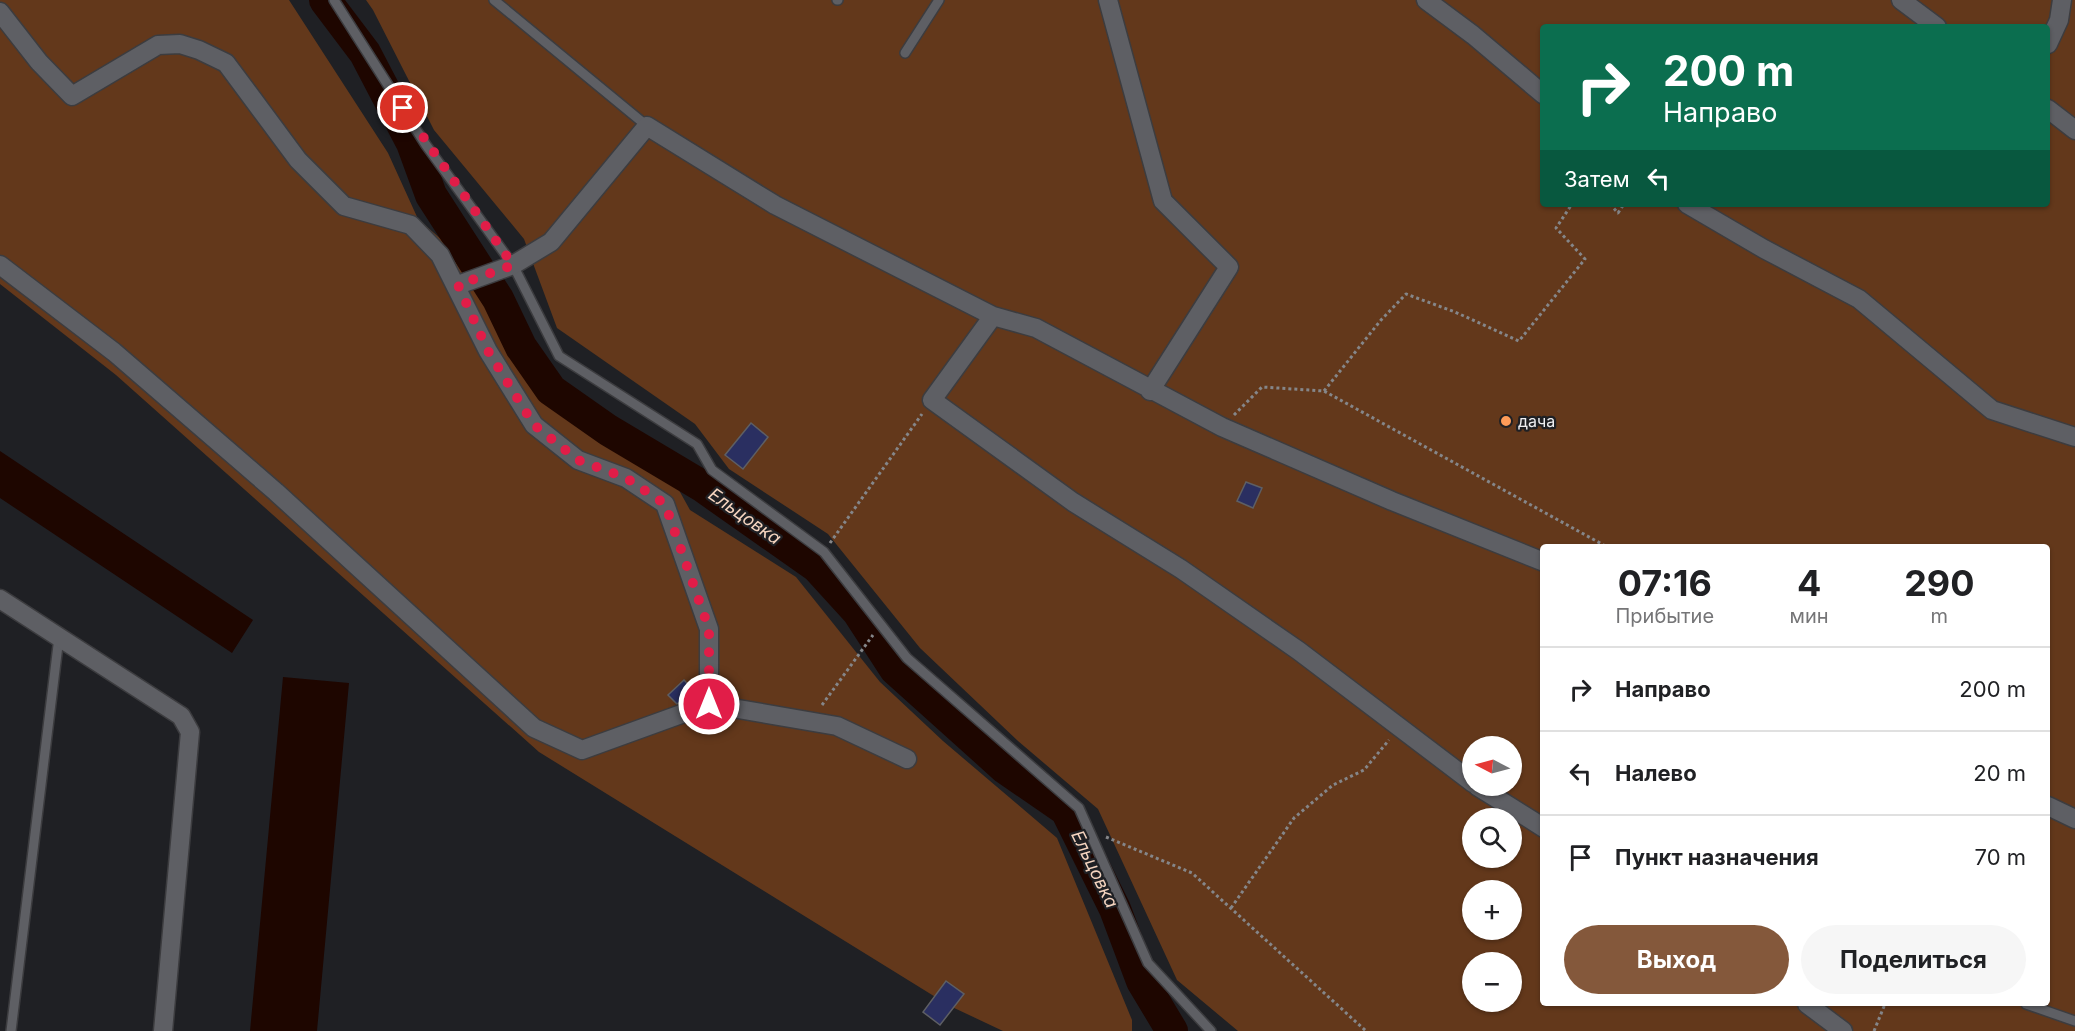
<!DOCTYPE html>
<html lang="ru">
<head>
<meta charset="utf-8">
<style>
	body { margin:0; font-family:Inter,sans-serif; background:#f6f6f6; color:#202124; height:100vh; display:flex; flex-direction:column; font-size:22px; white-space:nowrap }
	* { box-sizing:border-box; margin:0 }
	p { font-size:20px; color:#757577 }
	.icon { flex:none; width:33px; height:33px; fill:none; stroke:currentColor; stroke-width:2; stroke-linecap:round; stroke-linejoin:round }
	.map { position:relative; flex:1; overflow:hidden }
	.panel { position:absolute; left:1540px; top:544px; width:510px; height:462px; display:flex; flex-direction:column; background:#fff; border-radius:6px; box-shadow:0 2px 4px #0004 }
	.panel>* { flex:none }
	.top-card { position:absolute; left:1540px; top:24px; width:510px; height:183px; border-radius:6px; box-shadow:0 2px 4px #0004; background:#0b6e4f; color:#fff; overflow:hidden }
	.needle { width:39px; rotate:276deg }
	.tools { position:absolute; left:1462px; top:736px; display:grid; gap:12px }
	.tools a { display:grid; place-items:center; width:60px; height:60px; border-radius:50%; background:#fff; box-shadow:0 2px 4px #0004; font-size:30px }
	.pin { position:absolute; display:grid; place-items:center; width:51px; height:51px; color:#fff; margin:-26px; border:3px solid #fff; border-radius:50%; box-shadow:0 2px 6px #0007 }
	.me { position:absolute; width:66px; margin:-33px; rotate:0deg; stroke-linejoin:round; filter:drop-shadow(0 0 4px #0008) }
	.turn { display:flex; align-items:center; gap:21px; height:126px; padding:0 24px; font-size:27px }
	.turn .icon { width:78px; height:78px; stroke-width:2.5 }
	.turn b { display:block; font-size:42px; line-height:51px }
	.then { display:flex; align-items:center; height:57px; padding:0 24px; background:#0003; gap:12px; font-size:22px }
	.eta { display:flex; justify-content:space-evenly; align-items:center; height:102px; text-align:center }
	.eta b { font-size:36px; font-weight:700; line-height:42px }
	.primary-button { display:flex; gap:12px; margin-top:auto; padding:12px 24px }
	.primary-button a { flex:1; height:69px; border-radius:36px; background:#84583b; color:#fff; font-size:24px; font-weight:700; line-height:69px; text-align:center }
	.primary-button a+a { background:#f6f6f6; color:#202124 }
	ul { padding:0; list-style:none }
	li { display:flex; align-items:center; gap:18px; height:84px; padding:0 24px; border-top:2px solid #e0e0e0 }
	li div { flex:1 }
	li b { display:block; font-size:22px }
	li em { font-style:normal }
	.map>svg:first-child { display:block }
	.green { fill:#63381b; fill-rule:evenodd }
	.water { fill:#1e0600 }
	.lines { fill:none; stroke-linecap:round; stroke-linejoin:round }
	.river { stroke:#1e0600; stroke-width:32 }
	.building { fill:#2a2f61; stroke:#5e5f64; stroke-width:1.5 }
	.service-casing { stroke:#3c3c3f; stroke-width:12 }
	.minor-casing { stroke:#3c3c3f; stroke-width:21 }
	.path { stroke:#858689; stroke-width:3; stroke-dasharray:3 3; stroke-linecap:butt }
	.service { stroke:#5e5f64; stroke-width:9 }
	.minor { stroke:#5e5f64; stroke-width:18 }
	.route { stroke:#e11d48; stroke-width:10; stroke-dasharray:0 18 }
	.poi-dot { fill:#fe9b58; stroke:#1f2024; stroke-width:2 }
	.labels { text-anchor:middle; dominant-baseline:central; stroke-width:4.5; stroke-linejoin:round; paint-order:stroke }
	.poi-label { font-size:16px; fill:#efeff2; stroke:#1f2024; text-anchor:start }
	.water-label { font-size:18px; font-style:italic; fill:#f5d4bf; stroke:#1f2024 }
</style>
</head>
<body>
<div class="map">
<svg width="2075" height="1031" viewBox="0 0 2075 1031">
	<rect width="100%" height="100%" fill="#1f2024"/>
	<path class="green" d="M0,0H289L388,153L418,219L473,267L505,318L544,401L612,447L670,474L690,510L796,577L880,682L943,741L1057,838L1132,1020V1031H1003L950,1006L539,752L116,375L0,284Z
		M366,0H2075V1031H1238L1177,980L1098,809L1018,741L920,648L828,534L729,469L695,424L557,328L524,239L434,130L373,10ZM1544,27H2048V204H1544ZM1544,548H2048V1004H1544ZM1473,747H1512V786H1473ZM1473,819H1512V858H1473ZM1473,891H1512V930H1473ZM1473,963H1512V1002H1473Z"/>
	<path class="water" d="M0,451L253,620L232,653L0,498Z
		M283,677L349,683L317,1031H250Z"/>
	<g class="lines">
		<path class="river" d="M325,0L365,53L412,143L431,195L498,299L521,347L551,390L608,430L702,486L817,567L858,612L895,669L1005,768L1066,810L1115,909L1142,981L1172,1031"/>
	</g>
	<path class="building" d="M751,423L768,437L743,469L725,455Z
		M1246,482L1262,488L1253,508L1237,501Z
		M684,680L694,691L677,704L668,695Z
		M946,981L964,994L940,1025L923,1012Z"/>
	<g class="lines">
		<defs>
			<path id="service" d="M334,0L426,145L513,265L559,356L697,444L712,470L824,552L907,658L1079,808L1148,963L1211,1031
				M494,0L647,126
				M837,0H838
				M905,53L939,0
				M2026,1004L2075,1021
				M11,1031L59,637"/>
			<path id="minor" d="M1108,0L1163,201L1229,267L1150,391
				M1426,0L1473,35L1544,95
				M1901,0L1937,27
				M0,12L39,62L72,96L158,45L180,44L199,50L226,63L298,160L344,206L411,225L440,255L488,351L534,425L578,460L626,478L665,504L709,629V704
				M2048,44L2059,20L2062,0
				M2048,109L2075,130
				M1687,204L1764,249L1859,299L1992,410L2075,437
				M0,265L114,352L276,492L534,728L582,750L709,704L837,726L907,759
				M458,285L513,265L551,242L647,126L775,205L993,316L1036,328L1222,427L1392,501L1544,562
				M993,316L932,400L1073,502L1181,569L1299,651L1473,783
				M0,599L181,716L190,732L163,1031
				M1477,786L1544,828
				M2048,806L2075,819
				M1807,1004L1843,1031"/>
		</defs>
		<use href="#service" class="service-casing"/>
		<use href="#minor" class="minor-casing"/>
		<path class="path" d="M1610,204L1618,213L1624,204
			M1324,391L1381,320L1406,294L1455,312L1519,341L1585,259L1556,228L1572,204
			M1234,415L1262,387L1324,391L1609,548
			M830,543L922,414
			M822,705L873,635
			M1106,837L1192,873L1366,1031
			M1231,908L1294,818L1333,785L1364,770L1389,740
			M1874,1031L1885,1004"/>
		<use href="#service" class="service"/>
		<use href="#minor" class="minor"/>
	</g>
	<g class="lines">
		<path class="route" d="M403,108L513,265L458,285L488,351L534,425L578,460L626,478L665,504L709,629V704"/>
	</g>
	<circle class="poi-dot" cx="1506" cy="421" r="6"/>
	<g class="labels">
		<g class="poi-label">
			<text x="1518" y="421">дача</text>
		</g>
		<g class="water-label">
			<text transform="translate(745 516) rotate(35)">Ельцовка</text>
			<text transform="translate(1095 869) rotate(64)">Ельцовка</text>
		</g>
	</g>
</svg>
<div class="tools">
<a><svg class="needle" viewBox="-14 -14 28 28"><path d="M0-13l5 13h-10z" fill="#e53935"/><path d="M0 13l5-13h-10z" fill="#757577"/></svg></a>
<a><svg class="icon" aria-label="search" viewBox="0 0 24 24"><circle cx="10" cy="10" r="6"/><path d="M15 15l6 6"/></svg></a>
<a>+</a>
<a>−</a>
</div>
<div class="pin" style="left:403px;top:108px;background:#d93025"><svg class="icon" aria-label="arrive" viewBox="0 0 24 24"><path d="M6 21V4h12l-3 4 3 4H6"/></svg></div>
<svg class="me" style="left:709px;top:704px" viewBox="-20 -20 40 40"><circle r="17" fill="#e11d48" stroke="#fff" stroke-width="3"/><path d="M0-11L8 9 0 5-8 9z" fill="#fff"/></svg>
<div class="top-card">
<div class="turn"><svg class="icon" aria-label="right" viewBox="0 0 24 24"><path d="M7 20v-9h11M14 6l5 5-5 5"/></svg><div><b>200 m</b>Направо</div></div>
<div class="then">Затем<svg class="icon" aria-label="left" viewBox="0 0 24 24"><path d="M17 20v-9H6M10 6l-5 5 5 5"/></svg></div>
</div>
<section class="panel">
<div class="eta">
<div><b>07:16</b><p>Прибытие</p></div>
<div><b>4</b><p>мин</p></div>
<div><b>290</b><p>m</p></div>
</div>
<ul>
<li><svg class="icon" aria-label="right" viewBox="0 0 24 24"><path d="M7 20v-9h11M14 6l5 5-5 5"/></svg><div><b>Направо</b></div><em>200 m</em></li>
<li><svg class="icon" aria-label="left" viewBox="0 0 24 24"><path d="M17 20v-9H6M10 6l-5 5 5 5"/></svg><div><b>Налево</b></div><em>20 m</em></li>
<li><svg class="icon" aria-label="arrive" viewBox="0 0 24 24"><path d="M6 21V4h12l-3 4 3 4H6"/></svg><div><b>Пункт назначения</b></div><em>70 m</em></li>
</ul>
<div class="primary-button"><a>Выход</a><a>Поделиться</a></div>
</section>
</div>
</body>
</html>
